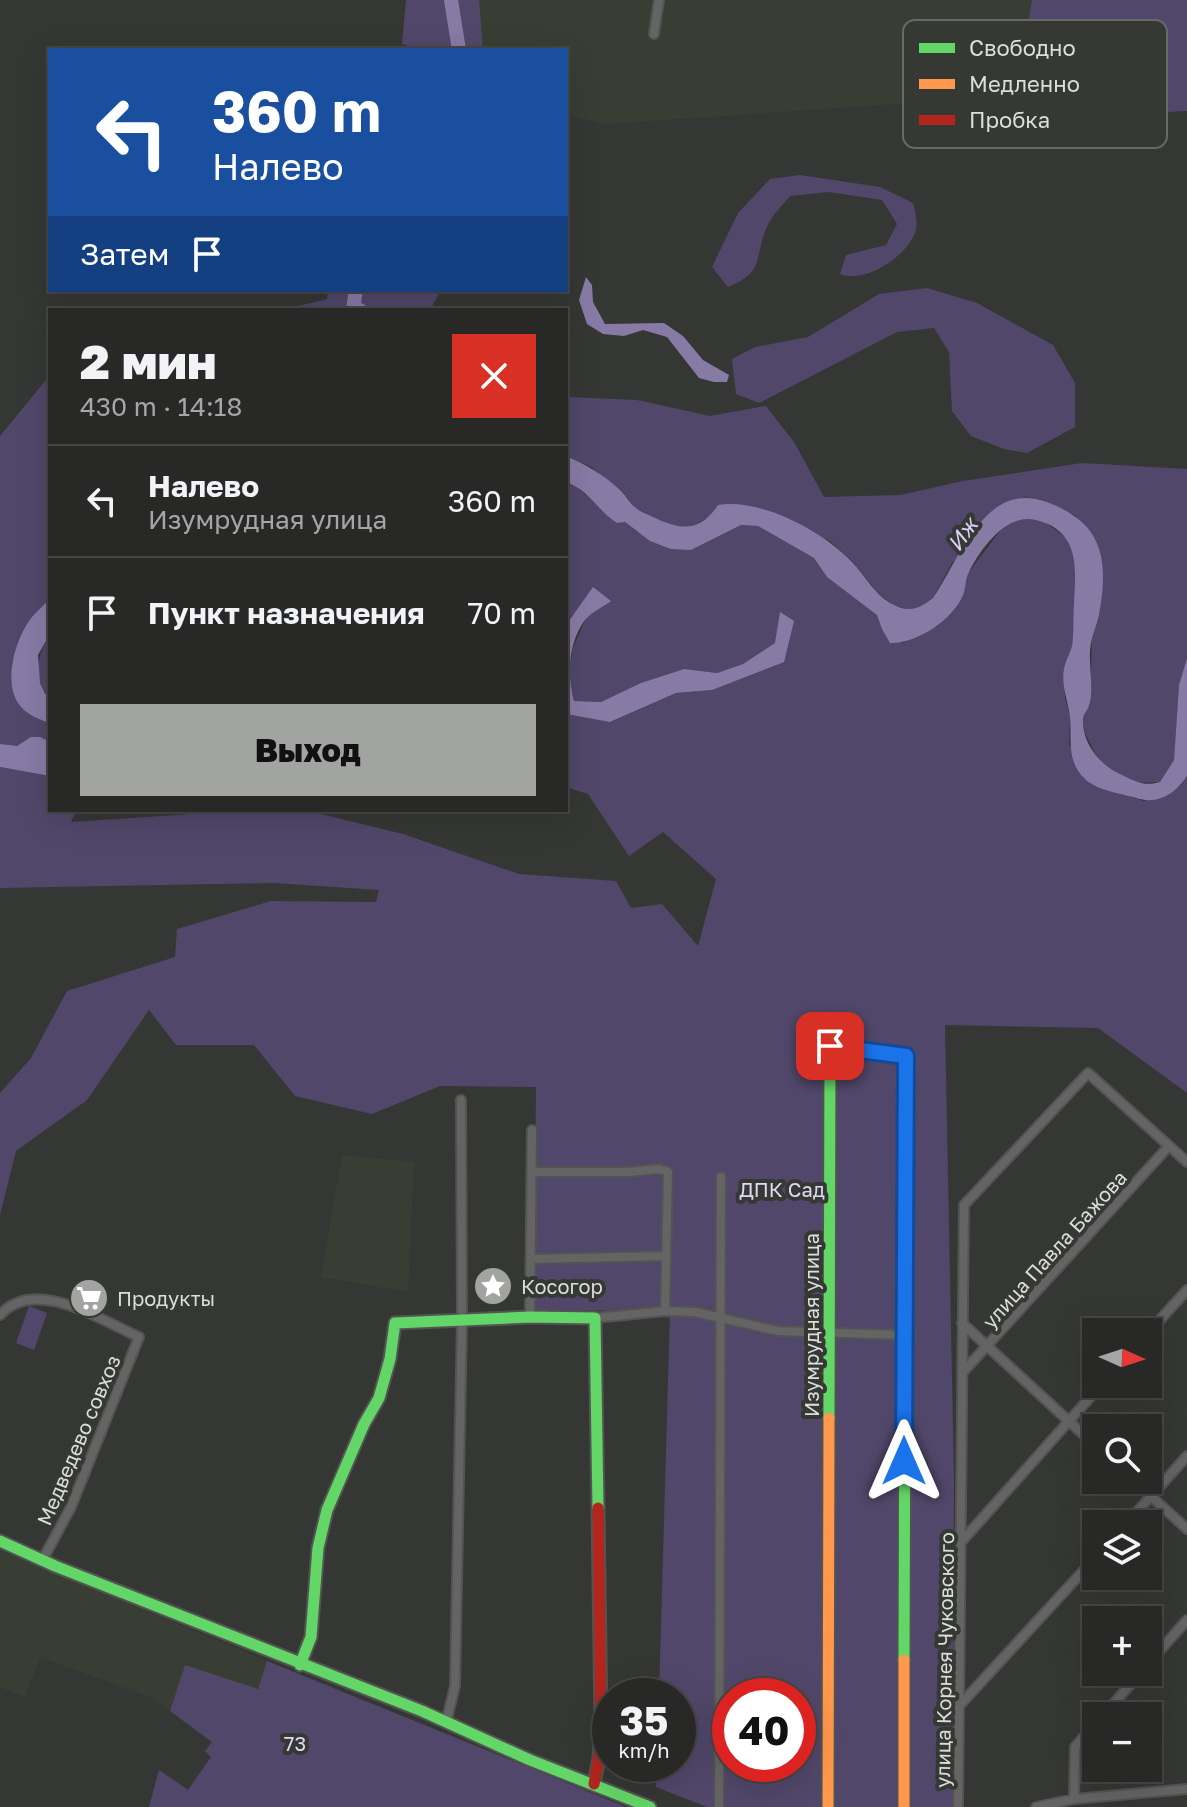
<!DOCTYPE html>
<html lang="ru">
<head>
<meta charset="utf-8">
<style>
	body { margin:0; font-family:"Golos Text",sans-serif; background:#30312f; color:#f1f3f6; height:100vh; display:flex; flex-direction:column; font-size:30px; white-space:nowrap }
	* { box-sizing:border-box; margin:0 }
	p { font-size:26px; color:#a5a6a7 }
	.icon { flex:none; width:44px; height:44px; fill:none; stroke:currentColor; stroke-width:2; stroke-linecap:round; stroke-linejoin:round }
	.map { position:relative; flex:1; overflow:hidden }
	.sheet { position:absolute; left:48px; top:308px; width:520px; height:504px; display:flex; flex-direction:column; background:#282927; border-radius:0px; box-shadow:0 8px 32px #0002,0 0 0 2px #444544 }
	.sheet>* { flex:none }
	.top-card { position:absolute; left:48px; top:48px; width:520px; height:244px; border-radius:0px; box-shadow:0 8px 32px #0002,0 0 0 2px #444544; background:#1a4fa0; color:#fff; overflow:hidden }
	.needle { width:52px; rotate:93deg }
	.buttons { position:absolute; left:1082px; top:1318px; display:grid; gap:16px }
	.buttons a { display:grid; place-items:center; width:80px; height:80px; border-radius:0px; background:#282927; box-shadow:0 8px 32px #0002,0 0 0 2px #444544; font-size:40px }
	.speed { position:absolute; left:592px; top:1678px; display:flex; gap:16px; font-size:40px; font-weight:700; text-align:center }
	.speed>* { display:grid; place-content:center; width:104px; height:104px; border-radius:50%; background:#282927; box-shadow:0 8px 32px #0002,0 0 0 2px #444544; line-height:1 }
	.speed small { font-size:20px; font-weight:400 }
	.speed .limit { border:12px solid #d22; background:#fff; color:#111 }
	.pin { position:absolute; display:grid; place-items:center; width:68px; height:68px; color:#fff; margin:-34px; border-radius:16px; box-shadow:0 4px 12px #0006 }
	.me { position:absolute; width:88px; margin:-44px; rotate:0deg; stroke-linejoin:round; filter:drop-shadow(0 0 6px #0008) }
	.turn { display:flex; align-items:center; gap:28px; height:168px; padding:0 32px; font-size:36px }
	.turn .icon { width:104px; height:104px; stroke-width:2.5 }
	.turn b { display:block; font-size:56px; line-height:68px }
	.then { display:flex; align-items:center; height:76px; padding:0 32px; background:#0003; gap:16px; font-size:30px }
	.round { display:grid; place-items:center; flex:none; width:84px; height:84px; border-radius:0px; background:#30312f }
	.summary { display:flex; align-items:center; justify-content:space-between; height:136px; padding:0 32px }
	h1 { font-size:48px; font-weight:800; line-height:60px }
	.cta { display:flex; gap:16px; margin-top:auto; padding:16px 32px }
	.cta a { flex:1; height:92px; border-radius:0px; background:#a2a4a1; color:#111; font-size:32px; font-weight:800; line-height:92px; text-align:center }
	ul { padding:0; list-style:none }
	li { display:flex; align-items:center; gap:24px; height:112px; padding:0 32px; border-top:2px solid #444544 }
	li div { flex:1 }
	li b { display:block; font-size:30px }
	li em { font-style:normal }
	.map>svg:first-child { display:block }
	.built { fill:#383e34 }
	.green { fill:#51476a; fill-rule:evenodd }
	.water { fill:#877ba6 }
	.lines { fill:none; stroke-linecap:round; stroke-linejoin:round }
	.river { stroke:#877ba6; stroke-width:14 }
	.street-casing { stroke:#535452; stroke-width:12 }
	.fast-casing { stroke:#535452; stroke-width:15 }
	.slow-casing { stroke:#535452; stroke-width:15 }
	.jam-casing { stroke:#535452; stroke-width:15 }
	.street { stroke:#636463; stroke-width:8 }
	.fast { stroke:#63d668; stroke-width:11 }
	.slow { stroke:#ff974d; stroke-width:11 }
	.jam { stroke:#b3261e; stroke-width:11 }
	.route-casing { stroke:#114b97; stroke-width:20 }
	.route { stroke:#1a73e8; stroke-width:14 }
	.labels { text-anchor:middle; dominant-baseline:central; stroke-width:8; stroke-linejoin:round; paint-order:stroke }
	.park-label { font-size:20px; fill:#e0d9f6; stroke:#353833 }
	.street-label { font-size:20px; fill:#dcdedb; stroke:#353833 }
	.poi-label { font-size:20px; fill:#dcdedb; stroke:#353833; text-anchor:start }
	.water-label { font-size:22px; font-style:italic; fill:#dbd0fb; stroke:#353833 }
	.key { fill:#353833; stroke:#676a65; stroke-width:2 }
	.key-label { font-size:22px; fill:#dcdedb }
</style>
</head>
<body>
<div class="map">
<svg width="1187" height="1807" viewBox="0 0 1187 1807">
	<rect width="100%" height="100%" fill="#353734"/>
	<path class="built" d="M479,0H1187V84L607,124L566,115V50H477Z
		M342,1155L414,1162L408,1292L321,1277Z
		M0,1550L267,1661L258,1689L185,1665L170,1711L150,1697L40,1657L25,1697L0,1687Z"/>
	<path class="green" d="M406,0H479L483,50H424L402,44Z
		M1032,0H1187V111L1168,112L1128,56L1026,35Z
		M800,175L880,187L913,203C915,211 918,221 916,229C911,254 865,285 840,274L846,255L886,245L897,224L882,200L829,192L790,196C783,205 771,216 767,227C753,257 767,271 728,287L712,267L738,213L770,179Z
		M927,288L977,303L1053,345L1075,383V427L1027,453L1004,449L971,436L952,411L949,352L934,328L897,332L759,403L736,394L732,359L755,347L808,337L879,294Z
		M328,290H441L430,310H282L327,299Z
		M50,375V599C30,619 19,637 12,664L46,722L50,723V742C30,733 32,744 15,746C10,746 5,745 0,744V436Z
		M566,397L637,400L710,416L766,406L794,442L824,497L900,495L963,481L1082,463L1187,469V658L1179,685L1174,760L1160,782L1134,783L1107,769L1095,753L1085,733L1082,719L1090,705L1092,639L1100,610L1076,516L1042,500L1024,497L952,563L933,598L925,605L910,610L893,605L877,592L853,562L831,542L777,514L718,505L711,515L697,524L683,528L671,526L636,509L622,491L591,467L566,456Z
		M566,482L575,485L617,523L625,522L636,531L691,550L741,525L758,526L814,558L827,577L878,615L882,629L902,643L937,626L952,612L962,597L968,573L1000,531L1014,520L1032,518L1046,523L1068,539L1073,552L1077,582L1072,647L1064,667L1065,698L1070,716L1069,745L1132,797L1144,801L1180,786L1187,776V1093L1098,1028L945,1025L954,1479L953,1807H707L656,1787L657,1764H678V1696H659L670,1311L534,1310L536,1087L440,1086L372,1114L295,1096L254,1045H176L149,1010L87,1100L16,1151L0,1215V1093L31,1058L67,991L175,957L177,929L271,901L376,902L379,890L274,883L0,888V767L50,776V810H76L71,822L253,810H304L403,834L519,874L616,881L631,908L662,904L698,946L716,879L663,832L629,856L588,794L566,787V714L611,722L676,693L712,690L775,643L743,664L717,673L684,669L642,683L601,702L574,701L568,677L573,648L585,620L593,588L566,625ZM730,1696H798V1764H730Z
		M50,634V695L45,694C33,671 38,655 50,634Z
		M29,1306L47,1313L34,1350L16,1343Z
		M267,1661L626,1807H149L159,1770L188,1790L211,1757L205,1751L212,1742L170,1711L185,1665L258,1689Z"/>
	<path class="water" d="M586,277L592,285L593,302L605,324L664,323L683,336L703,360L729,375L727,382H714L699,378L667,337L643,330L624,336L603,334L587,324L579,300Z
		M566,456C585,464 604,475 619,489C626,495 629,503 636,508C640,512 648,514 653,517C680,530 699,533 718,505C761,498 822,531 851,561C865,575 875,596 894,605C909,613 921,608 933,598C960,559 985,479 1047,502C1100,522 1109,555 1100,609C1098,624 1091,636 1090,651C1089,668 1094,690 1089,706C1087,712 1082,715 1083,722C1083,744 1101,766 1120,774C1135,781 1143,787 1160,782L1174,760L1179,685L1187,658V776C1175,794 1158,805 1136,798C1120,793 1098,791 1085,779C1066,761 1072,740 1070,717C1068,701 1061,685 1064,669C1065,661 1070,654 1072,646C1074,632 1073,617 1074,603C1076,567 1080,531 1036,520C1007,512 980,549 969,572C965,579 966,588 963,595C953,620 916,644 890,643L882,629L877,615L827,577L814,558L758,526L741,525L691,550L671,549L650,541L625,522L617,523C599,512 588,489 566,482Z
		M593,587L611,601C603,607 590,613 585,620C568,643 567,676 574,701L601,702L641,683L684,669L717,673L743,664L775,643L780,612L794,621L784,662L712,690L676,693L610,722L566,714V625Z
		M50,599V634L38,655L40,683L45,694L50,695V723C38,719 25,714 18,703C3,680 16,637 32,617C37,611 44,605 50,599Z
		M31,737H40L50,742V776L0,767V744L17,746Z"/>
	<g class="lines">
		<path class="river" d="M451,0L459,50
			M356,290L353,309L360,310"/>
		<defs>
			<path id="street" d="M654,34L659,0
				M532,1172H629L659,1169L668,1172L665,1311
				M531,1259L665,1256
				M0,1315C35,1276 100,1320 139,1337L71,1507L42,1561
				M530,1317L532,1130
				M595,1318L665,1311L695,1312L778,1331L904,1335
				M962,1323L1096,1446
				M1148,1333L1187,1290
				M962,1373L1169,1146
				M1133,1480L1187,1529
				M1126,1524L1187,1456
				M962,1541L1102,1384
				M1148,1664L1187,1620
				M960,1705L1096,1557
				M1103,1716L1141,1672
				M446,1723L455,1686L462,1319L461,1100
				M1074,1799L1075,1747L1096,1723
				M719,1807L721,1177
				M958,1807L964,1205L1088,1073L1187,1162
				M1036,1807L1074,1799L1187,1789"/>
			<path id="fast" d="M829,1418L830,1046L906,1056L904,1660
				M0,1541L55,1566L422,1711L530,1760L650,1807
				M300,1665L311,1637L318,1548L327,1510L364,1424L379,1398L390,1359L395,1323L530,1317L595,1318L598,1508"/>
			<path id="slow" d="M828,1807L829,1418
				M904,1807V1660"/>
			<path id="jam" d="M594,1784L599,1758L601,1722L598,1508"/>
		</defs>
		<use href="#street" class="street-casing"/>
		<use href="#fast" class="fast-casing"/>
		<use href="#slow" class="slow-casing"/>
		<use href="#jam" class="jam-casing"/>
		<use href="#street" class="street"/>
		<use href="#fast" class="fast"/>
		<use href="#slow" class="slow"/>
		<use href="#jam" class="jam"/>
	</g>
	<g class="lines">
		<defs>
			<path id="route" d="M830,1046L906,1056L904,1461"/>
		</defs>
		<use href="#route" class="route-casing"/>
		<use href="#route" class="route"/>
	</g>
	<defs>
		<symbol id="sight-disc" viewBox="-11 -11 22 22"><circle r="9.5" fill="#a2a4a1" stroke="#353833"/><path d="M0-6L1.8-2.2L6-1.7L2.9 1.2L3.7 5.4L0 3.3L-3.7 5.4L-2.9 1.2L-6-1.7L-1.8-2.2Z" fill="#fff"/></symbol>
		<symbol id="supermarket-disc" viewBox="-11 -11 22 22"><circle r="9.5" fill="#a2a4a1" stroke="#353833"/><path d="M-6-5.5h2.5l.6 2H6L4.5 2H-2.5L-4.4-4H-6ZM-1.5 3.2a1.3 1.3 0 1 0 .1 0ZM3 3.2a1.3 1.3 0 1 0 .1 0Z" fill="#fff"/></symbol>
	</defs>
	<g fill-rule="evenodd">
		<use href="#sight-disc" x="471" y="1264" width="44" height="44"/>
		<use href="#supermarket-disc" x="67" y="1276" width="44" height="44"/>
	</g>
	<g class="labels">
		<g class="park-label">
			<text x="782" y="1189">ДПК Сад</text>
			<text x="295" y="1743">73</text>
		</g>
		<g class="street-label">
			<text transform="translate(1054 1249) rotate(-48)">улица Павла Бажова</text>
			<text transform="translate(811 1325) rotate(-90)">Изумрудная улица</text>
			<text transform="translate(78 1440) rotate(-67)">Медведево совхоз</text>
			<text transform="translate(944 1660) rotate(-89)">улица Корнея Чуковского</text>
		</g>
		<g class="poi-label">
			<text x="521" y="1286">Косогор</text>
			<text x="117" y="1298">Продукты</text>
		</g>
		<g class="water-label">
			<text transform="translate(962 534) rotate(-54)">Иж</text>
		</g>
	</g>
	<rect x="903" y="20" width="264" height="128" rx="12" class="key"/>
	<rect x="919" y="43" width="36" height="10" fill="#63d668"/>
	<rect x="919" y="79" width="36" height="10" fill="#ff974d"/>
	<rect x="919" y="115" width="36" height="10" fill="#b3261e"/>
	<g class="key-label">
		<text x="969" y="56">Свободно</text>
		<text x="969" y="92">Медленно</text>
		<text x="969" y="128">Пробка</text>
	</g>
</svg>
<div class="buttons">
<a><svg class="needle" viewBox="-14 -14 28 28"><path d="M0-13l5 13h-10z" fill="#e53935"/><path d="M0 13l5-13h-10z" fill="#a5a6a7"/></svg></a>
<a><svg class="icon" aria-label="search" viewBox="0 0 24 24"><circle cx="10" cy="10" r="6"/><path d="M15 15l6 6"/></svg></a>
<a><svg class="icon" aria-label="layers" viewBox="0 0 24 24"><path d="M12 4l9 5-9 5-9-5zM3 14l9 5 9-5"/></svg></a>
<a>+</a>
<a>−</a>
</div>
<div class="speed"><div>35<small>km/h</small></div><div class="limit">40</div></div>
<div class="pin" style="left:830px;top:1046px;background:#d93025"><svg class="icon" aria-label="arrive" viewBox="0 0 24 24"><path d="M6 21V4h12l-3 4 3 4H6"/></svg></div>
<svg class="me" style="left:904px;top:1461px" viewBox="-20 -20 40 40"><path d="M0-17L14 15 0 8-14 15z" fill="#1a73e8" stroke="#fff" stroke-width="4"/></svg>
<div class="top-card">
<div class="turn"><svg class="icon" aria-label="left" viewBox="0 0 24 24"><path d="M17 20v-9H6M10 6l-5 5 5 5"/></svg><div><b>360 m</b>Налево</div></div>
<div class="then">Затем<svg class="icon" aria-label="arrive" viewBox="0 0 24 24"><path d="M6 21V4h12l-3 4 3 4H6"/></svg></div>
</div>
<section class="sheet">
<div class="summary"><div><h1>2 мин</h1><p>430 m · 14:18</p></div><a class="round" style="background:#d93025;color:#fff"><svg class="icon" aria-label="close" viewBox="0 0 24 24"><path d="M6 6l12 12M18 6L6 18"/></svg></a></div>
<ul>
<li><svg class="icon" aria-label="left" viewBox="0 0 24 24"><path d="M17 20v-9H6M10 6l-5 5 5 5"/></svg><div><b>Налево</b><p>Изумрудная улица</p></div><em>360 m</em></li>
<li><svg class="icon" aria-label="arrive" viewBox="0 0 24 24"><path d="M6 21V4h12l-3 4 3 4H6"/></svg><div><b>Пункт назначения</b></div><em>70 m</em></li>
</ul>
<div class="cta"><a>Выход</a></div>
</section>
</div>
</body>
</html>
